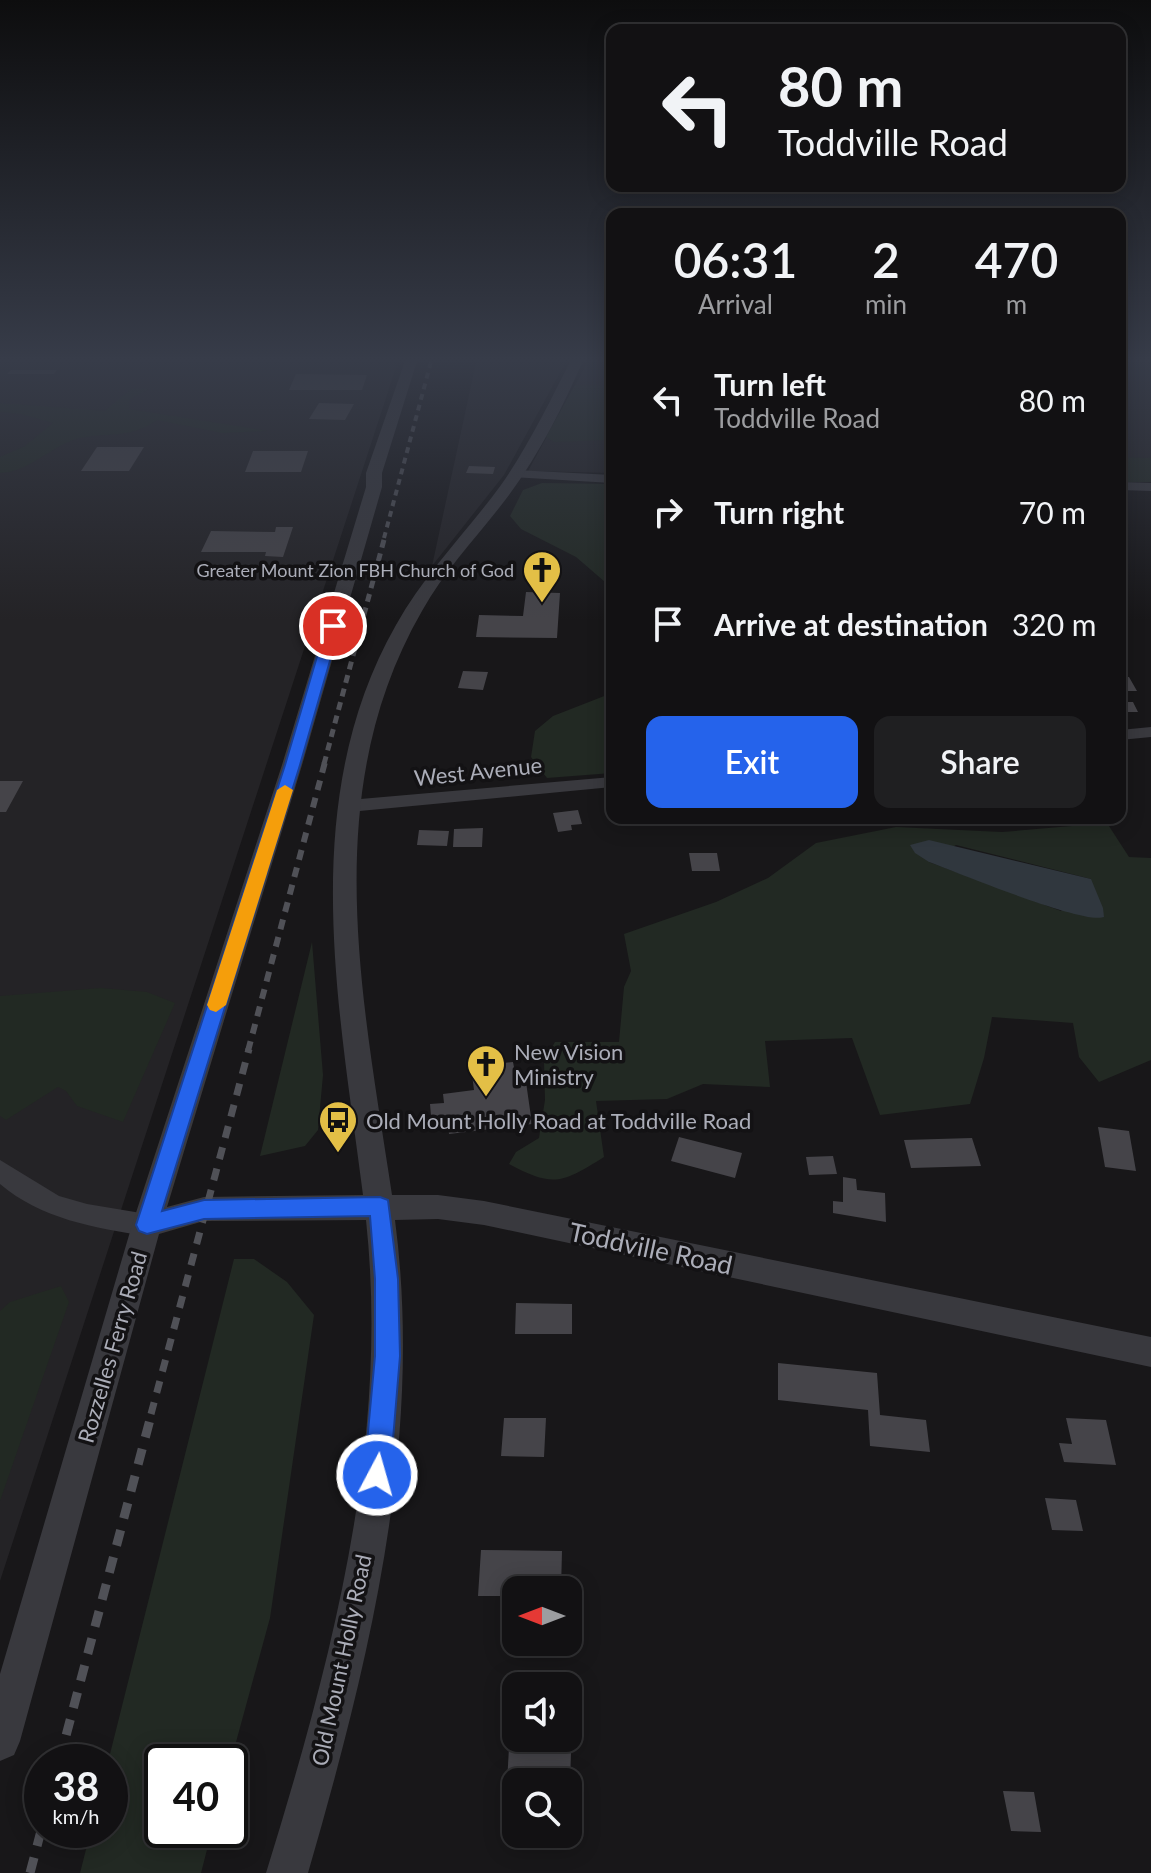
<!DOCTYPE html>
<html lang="en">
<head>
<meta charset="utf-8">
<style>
	body { margin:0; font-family:Lato,sans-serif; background:#1f1f21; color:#f1f3f6; height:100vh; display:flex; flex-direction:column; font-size:30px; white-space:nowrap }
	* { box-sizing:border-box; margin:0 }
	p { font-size:26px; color:#9c9da0 }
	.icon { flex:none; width:44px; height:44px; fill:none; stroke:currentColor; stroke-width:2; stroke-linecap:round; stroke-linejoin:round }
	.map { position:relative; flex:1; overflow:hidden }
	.details { position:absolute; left:606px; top:208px; width:520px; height:616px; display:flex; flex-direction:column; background:#121113; border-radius:16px; box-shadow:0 4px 20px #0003,0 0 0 2px #313133 }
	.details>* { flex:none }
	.hud { position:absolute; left:606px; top:24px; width:520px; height:168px; border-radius:16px; box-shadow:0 4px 20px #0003,0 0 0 2px #313133; background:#121113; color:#f1f3f6; overflow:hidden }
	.needle { width:52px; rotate:270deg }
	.tools { position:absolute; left:502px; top:1576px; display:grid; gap:16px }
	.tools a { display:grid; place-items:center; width:80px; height:80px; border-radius:16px; background:#121113; box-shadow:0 4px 20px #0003,0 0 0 2px #313133; font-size:40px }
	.speed { position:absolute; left:24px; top:1744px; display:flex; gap:16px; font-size:40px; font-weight:700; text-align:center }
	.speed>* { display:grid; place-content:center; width:104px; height:104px; border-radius:50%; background:#121113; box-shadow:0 4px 20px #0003,0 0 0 2px #313133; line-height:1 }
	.speed small { font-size:20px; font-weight:400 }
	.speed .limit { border:4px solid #111; border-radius:12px; background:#fff; color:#111 }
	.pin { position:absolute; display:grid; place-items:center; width:68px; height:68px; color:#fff; margin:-34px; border:4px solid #fff; border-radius:50%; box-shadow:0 2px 8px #0007 }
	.me { position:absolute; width:88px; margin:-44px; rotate:6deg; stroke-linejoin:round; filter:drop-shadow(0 0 6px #0008) }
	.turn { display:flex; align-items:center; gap:28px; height:168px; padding:0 40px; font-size:36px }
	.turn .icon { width:104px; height:104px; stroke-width:2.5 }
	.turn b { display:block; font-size:56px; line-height:68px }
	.eta { display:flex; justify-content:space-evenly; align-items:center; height:136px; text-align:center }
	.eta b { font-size:48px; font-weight:600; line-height:56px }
	.primary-button { display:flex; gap:16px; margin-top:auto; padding:16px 40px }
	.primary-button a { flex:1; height:92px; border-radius:16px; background:#2563eb; color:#fff; font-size:32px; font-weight:600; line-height:92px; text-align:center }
	.primary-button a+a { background:#1f1f21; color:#f1f3f6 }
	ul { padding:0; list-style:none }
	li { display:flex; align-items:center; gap:24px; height:112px; padding:0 40px }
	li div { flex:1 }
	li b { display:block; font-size:30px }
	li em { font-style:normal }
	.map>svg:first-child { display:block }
	.built { fill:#242326 }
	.green { fill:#222923; fill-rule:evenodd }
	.water { fill:#30373e }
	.building { fill:#454449 }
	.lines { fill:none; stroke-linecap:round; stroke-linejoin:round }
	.minor { fill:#39393e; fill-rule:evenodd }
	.tertiary { fill:#39393e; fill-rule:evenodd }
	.rail-far4 { stroke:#505157; stroke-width:4; stroke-dasharray:6 5; stroke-linecap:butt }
	.rail-far3 { stroke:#505157; stroke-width:5; stroke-dasharray:8 6; stroke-linecap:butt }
	.rail-far2 { stroke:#505157; stroke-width:6; stroke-dasharray:10 8; stroke-linecap:butt }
	.rail-far1 { stroke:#505157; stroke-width:7; stroke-dasharray:12 10; stroke-linecap:butt }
	.rail { stroke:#505157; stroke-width:9; stroke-dasharray:16 12; stroke-linecap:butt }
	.route { fill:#2563eb; stroke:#184099; stroke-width:2 }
	.slow { fill:#f59e0b }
	.labels { text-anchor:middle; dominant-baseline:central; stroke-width:7; stroke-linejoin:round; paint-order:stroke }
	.far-poi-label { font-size:18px; fill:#abadb8; stroke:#131214; text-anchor:end }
	.street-label { font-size:22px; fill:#abadb8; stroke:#131214 }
	.poi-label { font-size:22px; fill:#abadb8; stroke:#131214; text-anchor:start }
	.near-street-label { font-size:26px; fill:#abadb8; stroke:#131214 }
</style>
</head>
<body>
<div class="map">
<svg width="1151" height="1873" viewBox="0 0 1151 1873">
	<rect width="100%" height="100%" fill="#181719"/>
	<path class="built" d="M0,358H399L0,1581Z
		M477,358H568L504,475L432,566Z
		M590,358H612V473L528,471Z
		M1120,358H1151V482H1120Z"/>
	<path class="green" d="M575,385L612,386V440L554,442L546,437Z
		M131,389H149L130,399L129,409L268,431L222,433L157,420C130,439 110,432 80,438C51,445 31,472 0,473V457L25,446L53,423L21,414L0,412V403L105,411Z
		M1120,457L1151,458V482H1120Z
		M542,483L612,484V588L576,557L521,529L510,516L523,490Z
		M612,693V773L547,778L531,757L535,731L553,716Z
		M1107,823L1129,857L1151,858V1060L1099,1082L1079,1057L1073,1023L992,1017L984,1058L970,1104L880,1115L852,1038L765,1041L770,1087L703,1084L667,1099L596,1101L604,1157C562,1183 554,1188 509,1164L516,1152L539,1138L545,1100L544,1061L555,1042H619L624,987L631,971L624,934L716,902L768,878L816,843L896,827L1002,832ZM956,845L1091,879L1061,911L929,862Z
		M312,942L323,1075L318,1130L305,1146L260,1156Z
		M101,988L147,992L175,1003L123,1122L77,1106L66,1091L58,1087L6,1120L0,1116V996Z
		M234,1259H254L287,1282L314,1315L270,1618L230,1764L162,1762V1830H212L201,1873H80L91,1830H110L108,1762Z
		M61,1286L69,1302L0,1501V1311L10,1302Z"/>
	<path class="water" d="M929,840L1091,879L1103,908L1104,917C1084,925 956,872 929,862L915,853L910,845Z"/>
	<path class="building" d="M11,370H57L54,374H7Z
		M296,374L367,375L362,390H289Z
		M319,403L354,404L345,420L309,419Z
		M97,447H144L129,471H81Z
		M253,451H308L301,472H245Z
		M469,466L495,467L493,474L466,473Z
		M276,527H293L283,557L265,556L266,552H201L211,531L275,532Z
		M526,592L560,593L557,638L476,637L479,615L523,616Z
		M463,671L488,672L483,690L458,688Z
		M1120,677H1129L1137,691H1120Z
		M1120,702H1133L1138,712H1120Z
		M0,781H23L6,812H0Z
		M578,810L582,824L571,825L572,830L558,832L553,813Z
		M483,828L482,847H453L454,829Z
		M419,830L449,831L447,846L417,845Z
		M689,853H717L720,871H692Z
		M513,1062L517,1083L526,1082L532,1124L449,1134L448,1126L432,1128L430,1104L444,1103L443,1094L474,1090L471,1067Z
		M1098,1127L1129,1131L1136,1171L1105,1167Z
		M679,1137L742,1153L735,1178L671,1161Z
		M972,1138L981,1166L911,1168L904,1140Z
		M833,1156L837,1174L809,1175L806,1157Z
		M843,1177L856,1179L857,1190L885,1193L886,1222L833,1213V1201L843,1202Z
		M516,1303L572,1304V1334H515Z
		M778,1363L877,1373L880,1415L926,1420L930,1452L870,1446L868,1410L778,1400Z
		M504,1418H546L544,1457L501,1456Z
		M1066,1418L1106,1420L1116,1465L1064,1462L1059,1443L1072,1444Z
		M1045,1498L1076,1500L1083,1531L1052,1530Z
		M481,1550L562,1551L561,1590H516V1596H478Z
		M511,1712H516V1738H557V1752L571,1753L570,1782L507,1783Z
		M1003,1791L1034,1792L1041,1832L1011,1831Z"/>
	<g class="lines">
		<path class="minor" d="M516,470L612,475V483L512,477V471Z
			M1120,482L1151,483V491L1120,490Z
			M1151,727V737L1120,740V730Z
			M612,777V787L349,812L340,806L349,800Z
			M0,1160L59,1196L87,1204L147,1214L156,1218L159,1225L156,1232L147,1236C95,1228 41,1219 0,1184Z"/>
		<path class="tertiary" d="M406,358H418L382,473V487L302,765L167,1207L204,1197L363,1195C339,1006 296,801 396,625C425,573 466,533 501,485C529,445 550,401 572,358H584C564,405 540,453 509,495C480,534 446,568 422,611C317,793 363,1000 392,1195H438L484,1201L1151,1337V1367L484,1225L438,1219L395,1220C424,1441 369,1662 308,1873H266C331,1663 390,1442 366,1220L204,1221L159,1234L20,1741L14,1755L0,1761V1674L132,1225L282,765L366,487V473Z"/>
		<path class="rail-far4" d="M384,538L432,358"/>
		<path class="rail-far3" d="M324,764L385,536"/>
		<path class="rail-far2" d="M248,1051L325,762"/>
		<path class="rail-far1" d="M151,1414L249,1049"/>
		<path class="rail" d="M59,1762L152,1412
			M30,1873L42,1827"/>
	</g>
	<linearGradient id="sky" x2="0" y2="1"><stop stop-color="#0d0d0e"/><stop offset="0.58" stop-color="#373c49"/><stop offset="1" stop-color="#373c49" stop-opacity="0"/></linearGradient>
	<rect width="1151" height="620" fill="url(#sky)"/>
	<path class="route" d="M333,622L340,626L300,765L162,1211L204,1200L380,1197L388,1200L398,1279L400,1356L390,1475L387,1484L377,1488L368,1484L364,1475L375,1356V1279L370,1216L204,1219L147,1234L139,1231L136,1225L285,765L326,626Z"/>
	<path class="slow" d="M285,785L293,790L226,1005L216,1012L210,1010L207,1005L277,790Z"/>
	<defs>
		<symbol id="church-pin" viewBox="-11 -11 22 30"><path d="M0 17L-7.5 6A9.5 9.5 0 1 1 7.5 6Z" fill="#e3bf46" stroke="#131214"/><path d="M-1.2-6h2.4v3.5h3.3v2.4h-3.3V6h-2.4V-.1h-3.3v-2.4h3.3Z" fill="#111"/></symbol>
		<symbol id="bus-pin" viewBox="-11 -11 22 30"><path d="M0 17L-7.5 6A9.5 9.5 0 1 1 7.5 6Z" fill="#e3bf46" stroke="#131214"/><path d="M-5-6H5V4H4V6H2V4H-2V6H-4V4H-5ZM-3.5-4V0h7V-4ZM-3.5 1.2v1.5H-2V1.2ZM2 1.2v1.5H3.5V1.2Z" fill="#111"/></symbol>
	</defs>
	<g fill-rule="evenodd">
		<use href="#church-pin" x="520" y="548" width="44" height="60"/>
		<use href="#church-pin" x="464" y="1042" width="44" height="60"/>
		<use href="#bus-pin" x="316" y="1098" width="44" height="60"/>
	</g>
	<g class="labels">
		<g class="far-poi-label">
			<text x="514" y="570">Greater Mount Zion FBH Church of God</text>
		</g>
		<g class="street-label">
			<text transform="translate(478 771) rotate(-6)">West Avenue</text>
			<text transform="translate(112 1347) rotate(-74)">Rozzelles Ferry Road</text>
			<text transform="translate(341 1660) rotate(-78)">Old Mount Holly Road</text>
		</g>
		<g class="poi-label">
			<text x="514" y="1051">New Vision<tspan x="514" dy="25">Ministry</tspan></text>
			<text x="366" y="1120">Old Mount Holly Road at Toddville Road</text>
		</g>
		<g class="near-street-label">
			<text transform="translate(651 1248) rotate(12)">Toddville Road</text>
		</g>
	</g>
</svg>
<div class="tools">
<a><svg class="needle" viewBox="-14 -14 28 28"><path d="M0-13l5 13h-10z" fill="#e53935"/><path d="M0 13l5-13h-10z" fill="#9c9da0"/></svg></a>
<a><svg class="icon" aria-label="sound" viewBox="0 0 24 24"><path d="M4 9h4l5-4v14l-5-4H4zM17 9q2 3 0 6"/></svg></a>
<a><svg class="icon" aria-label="search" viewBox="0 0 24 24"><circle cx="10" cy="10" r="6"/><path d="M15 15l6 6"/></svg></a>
</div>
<div class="speed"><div>38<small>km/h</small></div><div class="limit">40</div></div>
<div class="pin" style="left:333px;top:626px;background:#d93025"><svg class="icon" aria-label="arrive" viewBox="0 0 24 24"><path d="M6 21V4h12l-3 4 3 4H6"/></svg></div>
<svg class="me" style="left:377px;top:1475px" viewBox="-20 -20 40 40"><circle r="17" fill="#2563eb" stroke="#fff" stroke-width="3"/><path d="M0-11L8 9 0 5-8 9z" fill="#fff"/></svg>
<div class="hud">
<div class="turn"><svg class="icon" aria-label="left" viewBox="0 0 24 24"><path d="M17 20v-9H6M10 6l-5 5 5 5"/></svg><div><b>80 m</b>Toddville Road</div></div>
</div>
<section class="details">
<div class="eta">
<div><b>06:31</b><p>Arrival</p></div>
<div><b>2</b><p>min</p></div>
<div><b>470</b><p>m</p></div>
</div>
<ul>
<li><svg class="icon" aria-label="left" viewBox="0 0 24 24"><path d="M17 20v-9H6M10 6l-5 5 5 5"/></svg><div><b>Turn left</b><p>Toddville Road</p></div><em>80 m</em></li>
<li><svg class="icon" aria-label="right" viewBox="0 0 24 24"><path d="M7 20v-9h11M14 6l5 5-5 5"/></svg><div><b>Turn right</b></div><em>70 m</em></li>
<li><svg class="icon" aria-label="arrive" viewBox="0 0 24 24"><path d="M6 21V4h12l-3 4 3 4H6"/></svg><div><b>Arrive at destination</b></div><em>320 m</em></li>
</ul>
<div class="primary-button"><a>Exit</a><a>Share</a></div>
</section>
</div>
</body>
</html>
